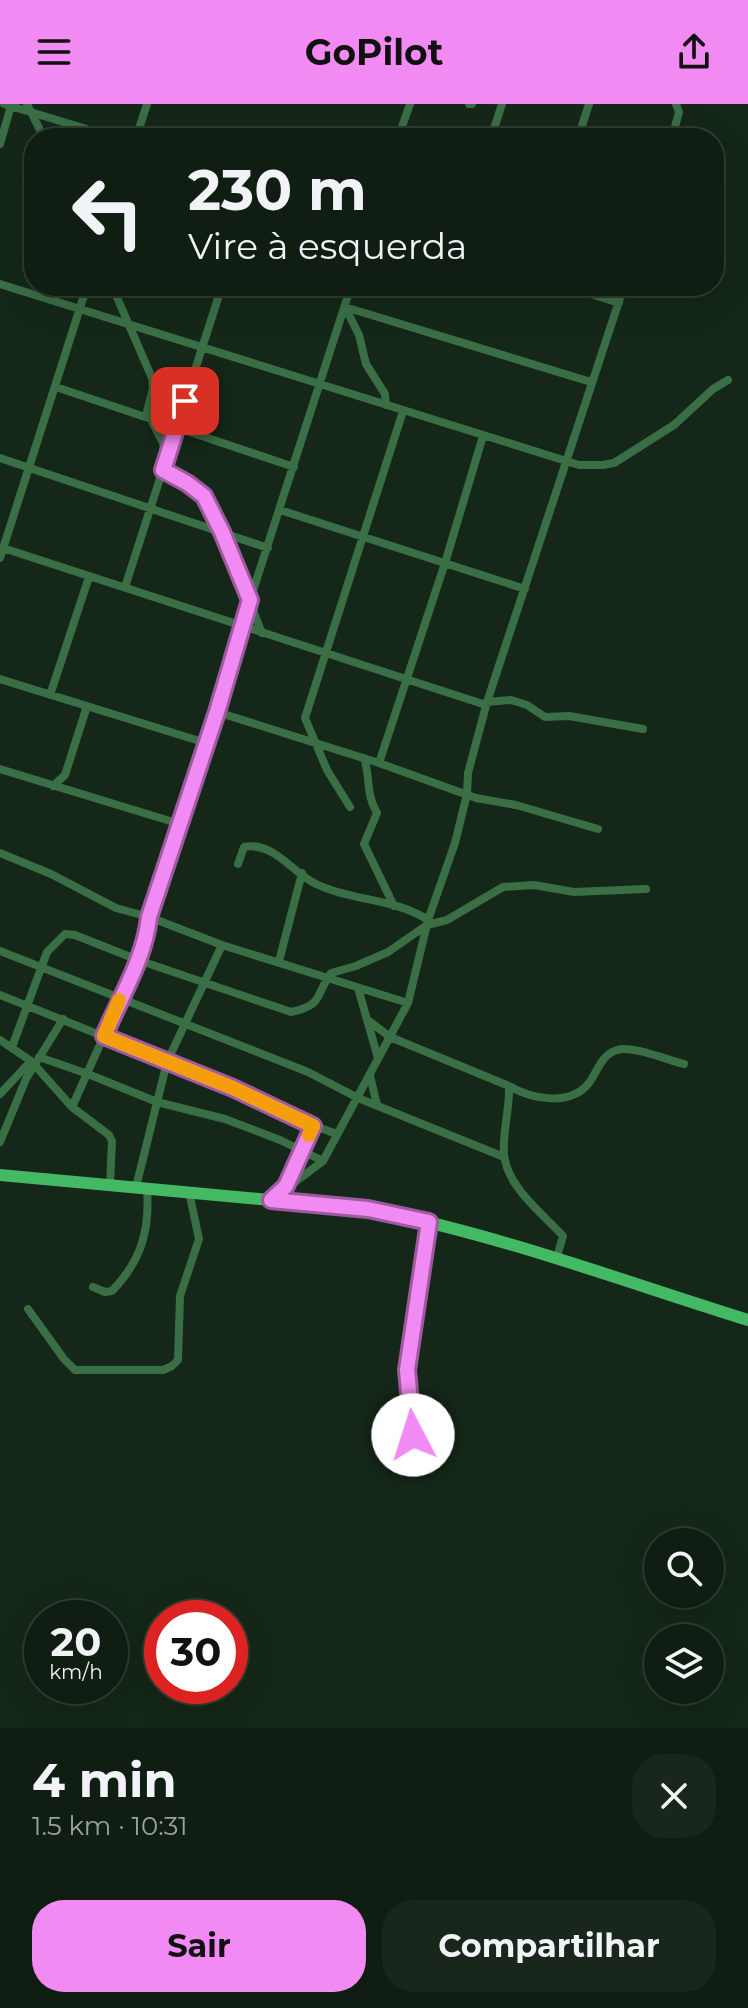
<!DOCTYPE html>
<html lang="pt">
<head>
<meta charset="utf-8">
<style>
	body { margin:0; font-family:Montserrat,sans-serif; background:#18261b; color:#f1f3f6; height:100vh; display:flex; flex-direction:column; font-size:30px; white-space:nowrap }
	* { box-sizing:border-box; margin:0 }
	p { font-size:26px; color:#9ba29f }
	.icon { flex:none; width:44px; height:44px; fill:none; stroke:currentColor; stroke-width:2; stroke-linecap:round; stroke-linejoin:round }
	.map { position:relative; height:1624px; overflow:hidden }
	.drawer { display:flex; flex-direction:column; background:#0f1d12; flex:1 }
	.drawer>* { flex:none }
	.banner { position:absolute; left:24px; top:24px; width:700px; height:168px; border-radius:32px; box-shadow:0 8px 32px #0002,0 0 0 2px #2f3b32; background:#0f1d12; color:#f1f3f6; overflow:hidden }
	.fabs { position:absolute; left:644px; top:1424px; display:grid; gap:16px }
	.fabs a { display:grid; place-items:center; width:80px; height:80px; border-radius:50%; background:#0f1d12; box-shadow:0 8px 32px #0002,0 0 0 2px #2f3b32; font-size:40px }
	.speed { position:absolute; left:24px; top:1496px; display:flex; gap:16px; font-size:40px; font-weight:700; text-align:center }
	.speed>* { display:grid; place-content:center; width:104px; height:104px; border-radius:50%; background:#0f1d12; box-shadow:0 8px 32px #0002,0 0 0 2px #2f3b32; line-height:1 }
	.speed small { font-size:20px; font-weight:400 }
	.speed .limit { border:12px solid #d22; background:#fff; color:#111 }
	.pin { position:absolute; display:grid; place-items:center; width:68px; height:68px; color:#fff; margin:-34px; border-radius:16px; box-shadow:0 4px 12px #0006 }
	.me { position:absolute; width:88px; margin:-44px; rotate:355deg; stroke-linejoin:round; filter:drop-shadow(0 0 6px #0008) }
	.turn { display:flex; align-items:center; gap:28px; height:168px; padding:0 32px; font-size:36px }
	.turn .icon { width:104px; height:104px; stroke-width:2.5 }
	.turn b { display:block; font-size:56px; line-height:68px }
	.round { display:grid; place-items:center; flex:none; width:84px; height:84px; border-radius:32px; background:#18261b }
	.headline { display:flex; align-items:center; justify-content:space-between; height:136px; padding:0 32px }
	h1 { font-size:48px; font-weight:700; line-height:60px }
	.action { display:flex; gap:16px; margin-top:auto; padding:16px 32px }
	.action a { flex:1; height:92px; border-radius:32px; background:#f28af3; color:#111; font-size:32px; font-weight:700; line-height:92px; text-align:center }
	.action a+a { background:#18261b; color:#f1f3f6 }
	header { display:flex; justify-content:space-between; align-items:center; height:104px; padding:0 32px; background:#f28af3; color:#111; font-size:36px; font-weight:700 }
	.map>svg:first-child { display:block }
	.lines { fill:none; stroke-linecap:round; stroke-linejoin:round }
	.street { stroke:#3a6e45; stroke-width:8 }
	.primary { stroke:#44b964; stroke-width:12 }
	.route-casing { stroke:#9d5a9e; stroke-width:20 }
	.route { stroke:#f28af3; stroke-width:14 }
	.slow { stroke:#f59e0b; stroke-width:14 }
</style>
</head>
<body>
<header><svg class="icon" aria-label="menu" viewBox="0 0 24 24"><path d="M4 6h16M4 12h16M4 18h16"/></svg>GoPilot<svg class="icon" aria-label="share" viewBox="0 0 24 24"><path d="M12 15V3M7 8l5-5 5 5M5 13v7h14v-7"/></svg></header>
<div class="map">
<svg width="748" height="1624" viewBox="0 0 748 1624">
	<rect width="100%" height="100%" fill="#142718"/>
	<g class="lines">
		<path class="street" d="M4,0L116,34
			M27,0L44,34
			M469,0H472
			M136,34L147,0
			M398,34L410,0
			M491,34L502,0
			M578,34L589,0
			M672,34L679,8L676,0
			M0,40L11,2
			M0,180L579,361H603L614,359L674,321L713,285L728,276
			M112,182L152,274L153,284L147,308L163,339L165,352
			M566,182L619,199
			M56,283L294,363
			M386,301L385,290L366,260L359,231L345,203L591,278
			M0,354L268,444
			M163,366L187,379L204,392L222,428L262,529
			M280,406L525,485
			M3,444L486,601
			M0,454L87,182
			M125,483L222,182
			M0,575L206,639
			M50,591L89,473
			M487,598L511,596L527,601L545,613L569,612L643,625
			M217,608L379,659L476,694L516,701L598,725
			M364,654C371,675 365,688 377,709L364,740L394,802
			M379,659L445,459L483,332
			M0,665L180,720
			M53,682L65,671L87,602
			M350,703L327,666L305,614L403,307
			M0,749L51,770L116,804L149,813L222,841L408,899
			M238,760L244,743C273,737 292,768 314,779C350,797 395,794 428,816
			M0,847L308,968L358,994L504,1053
			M279,857L302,769
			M358,884L378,954
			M0,891L233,984L292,1014L337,1030
			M369,917L390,933L509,982
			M0,936L31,957L72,1003L109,1031L112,1037L110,1080
			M12,943L47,848L65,830L75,831L138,856L291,908C324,901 315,891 331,869L356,862L388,848L427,821L447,816L503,783L534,781L574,788L646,785
			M39,953L88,970L157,998L225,1015L280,1036L323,1057
			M370,972L377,1001
			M0,990L31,957
			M72,1003L138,856L148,828L149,813L217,608L250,496L351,182
			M0,1038L26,975L63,915
			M286,1082L313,1022
			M136,1083L167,958L222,841
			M271,1096L323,1057L408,899L428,816L455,739L467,690L468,669L487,598L624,182
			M556,1156L563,1132C542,1109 508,1084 504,1051C502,1029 510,1005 509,982C531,995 570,1003 589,979C597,968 602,950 617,946C631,941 668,956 684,960
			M93,1183L105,1188L112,1187C142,1156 150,1125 147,1084
			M28,1205L64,1255L75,1266H163L172,1262L178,1256L180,1192L199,1135L189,1088
			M413,1331L407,1266L429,1118"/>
		<path class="primary" d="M0,1071L368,1105C497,1130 623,1177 748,1216"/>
	</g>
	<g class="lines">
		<defs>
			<path id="route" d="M185,297L163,366L187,379L204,392L222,428L250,496L217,608L149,813C145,854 120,894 104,932L233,984L313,1022L286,1082L271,1096L368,1105L429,1118L407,1266L413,1331"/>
		</defs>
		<use href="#route" class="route-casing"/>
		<use href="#route" class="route"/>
		<path class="slow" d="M119,896L104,932L233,984L313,1022L309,1031"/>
	</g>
</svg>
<div class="fabs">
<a><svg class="icon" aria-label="search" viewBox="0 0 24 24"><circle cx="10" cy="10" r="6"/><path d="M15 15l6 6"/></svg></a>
<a><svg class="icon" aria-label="layers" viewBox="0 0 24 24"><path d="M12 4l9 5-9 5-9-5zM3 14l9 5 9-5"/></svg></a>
</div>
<div class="speed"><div>20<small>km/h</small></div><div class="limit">30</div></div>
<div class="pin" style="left:185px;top:297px;background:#d93025"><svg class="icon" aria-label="arrive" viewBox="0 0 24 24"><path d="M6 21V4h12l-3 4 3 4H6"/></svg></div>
<svg class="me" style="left:413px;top:1331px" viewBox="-20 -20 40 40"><circle r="19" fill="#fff"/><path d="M0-13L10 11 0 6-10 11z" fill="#f28af3"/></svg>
<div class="banner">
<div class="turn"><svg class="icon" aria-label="left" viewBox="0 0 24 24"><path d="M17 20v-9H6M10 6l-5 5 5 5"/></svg><div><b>230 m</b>Vire à esquerda</div></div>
</div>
</div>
<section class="drawer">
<div class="headline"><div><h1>4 min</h1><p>1.5 km · 10:31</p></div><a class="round"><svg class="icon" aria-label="close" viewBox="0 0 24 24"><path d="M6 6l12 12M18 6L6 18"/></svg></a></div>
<div class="action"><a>Sair</a><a>Compartilhar</a></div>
</section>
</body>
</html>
